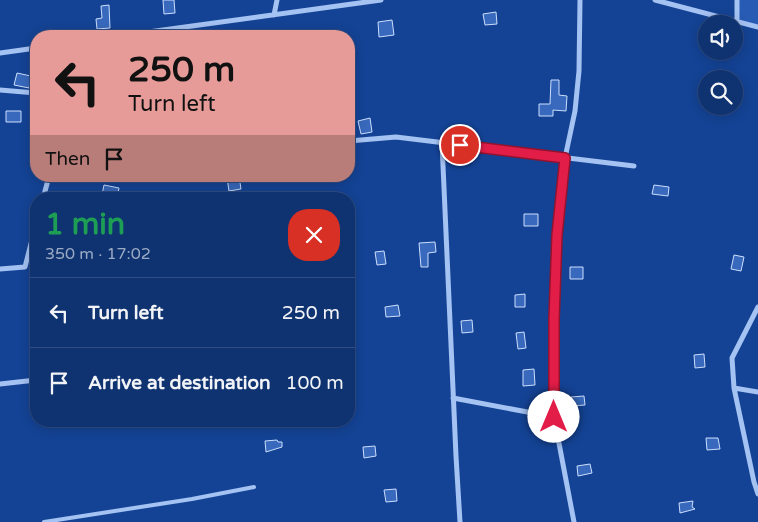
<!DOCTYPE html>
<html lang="en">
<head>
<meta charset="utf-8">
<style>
	body { margin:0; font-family:"Varela Round",sans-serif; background:#183a75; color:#f1f3f6; height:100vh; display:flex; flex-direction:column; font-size:19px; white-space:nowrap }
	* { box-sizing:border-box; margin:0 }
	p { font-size:16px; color:#9baac3 }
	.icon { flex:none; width:28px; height:28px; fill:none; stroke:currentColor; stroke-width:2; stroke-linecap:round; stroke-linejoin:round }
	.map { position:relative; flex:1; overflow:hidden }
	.panel { position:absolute; left:30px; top:192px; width:325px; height:235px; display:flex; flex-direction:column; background:#0f3270; border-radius:20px; box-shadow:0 2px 12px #0003,0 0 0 1px #2f4d83 }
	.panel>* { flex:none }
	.hud { position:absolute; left:30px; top:30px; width:325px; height:152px; border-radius:20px; box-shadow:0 2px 12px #0003,0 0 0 1px #2f4d83; background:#e69b98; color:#111; overflow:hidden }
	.buttons { position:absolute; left:698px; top:15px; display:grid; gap:10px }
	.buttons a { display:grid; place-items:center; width:45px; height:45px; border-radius:50%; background:#0f3270; box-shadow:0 2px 12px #0003,0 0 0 1px #2f4d83; font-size:25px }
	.pin { position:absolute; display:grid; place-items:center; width:42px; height:42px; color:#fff; margin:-21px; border:2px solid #fff; border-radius:50%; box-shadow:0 1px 5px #0007 }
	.me { position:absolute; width:55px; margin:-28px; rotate:0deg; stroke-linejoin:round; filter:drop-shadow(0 0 4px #0008) }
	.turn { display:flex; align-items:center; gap:18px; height:105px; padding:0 15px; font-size:22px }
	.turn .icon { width:65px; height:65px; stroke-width:2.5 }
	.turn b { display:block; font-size:35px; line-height:42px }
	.then { display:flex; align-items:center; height:48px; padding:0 15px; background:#0003; gap:10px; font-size:19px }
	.round { display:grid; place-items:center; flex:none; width:52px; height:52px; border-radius:20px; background:#183a75 }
	.overview { display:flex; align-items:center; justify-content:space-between; height:85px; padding:0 15px }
	h1 { font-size:30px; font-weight:700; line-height:38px; color:#1e9e55 }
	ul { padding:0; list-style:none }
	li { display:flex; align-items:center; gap:15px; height:70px; padding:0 15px; border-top:1px solid #2f4d83 }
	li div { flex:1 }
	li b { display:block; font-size:19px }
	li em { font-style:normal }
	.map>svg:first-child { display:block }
	.green { fill:#275bb4 }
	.building { fill:#3869bc; stroke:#ccdefd }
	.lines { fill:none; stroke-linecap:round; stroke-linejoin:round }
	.service { stroke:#a4c2f2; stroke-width:4 }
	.minor { stroke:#a4c2f2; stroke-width:5 }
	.route-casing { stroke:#92132f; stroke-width:12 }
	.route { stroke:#e11d48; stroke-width:9 }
</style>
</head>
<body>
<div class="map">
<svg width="758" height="522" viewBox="0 0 758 522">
	<rect width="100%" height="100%" fill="#144395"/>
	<path class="green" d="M735,0H758V28L737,23Z"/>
	<path class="building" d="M163,0H174L175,13L164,14Z
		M109,5L110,28L97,29L96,19L102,18L101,6Z
		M496,12L497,24L485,25L483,14Z
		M392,20L394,35L379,37L378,22Z
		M17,73L31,76L29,88L14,85Z
		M551,80H559V95L567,96L566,111L553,110V116H539V104H550Z
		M6,111H21V122H6Z
		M370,118L372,132L361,134L358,121Z
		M236,176H239L241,189L229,191L227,178Z
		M104,185L119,188L117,198L102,195Z
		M654,185L669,187L668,196L652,194Z
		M524,214H538V226H524Z
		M435,242L436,252L428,253V267H421L419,243Z
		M384,251L386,264L377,265L375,252Z
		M734,255L744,257L741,271L731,269Z
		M570,267H583V279H570Z
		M525,294V307H515V295Z
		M398,305L400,316L386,317L385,307Z
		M472,320L473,332L462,333L461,321Z
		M524,332L526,348L518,349L516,333Z
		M704,354L705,367L695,368L694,355Z
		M534,369L535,385L523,386V370Z
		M584,396L585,405L572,406L571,397Z
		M706,438H718L720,449L707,450Z
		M277,440L278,442H282V447L266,452L265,441Z
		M375,446L376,456L364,458L363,447Z
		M590,464L592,473L578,476L577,466Z
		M396,489L397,501L386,502L384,490Z
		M693,501L692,507L695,509L680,513L679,503Z"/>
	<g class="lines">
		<path class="service" d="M44,522L192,499L254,487"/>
		<path class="minor" d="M655,0L758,27
			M274,15L277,0
			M737,23V0
			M119,36L381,0
			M0,53L36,48
			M0,90L36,93
			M349,141L396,137L634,166
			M442,143L456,456L460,522
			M43,199L49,176
			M0,269L25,267L36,224
			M758,307L732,358L734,388L758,392
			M0,384L36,380
			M734,388L754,482L758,494
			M453,398L554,417
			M574,522L554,417V319L557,235L565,158L575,111L579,71L580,0"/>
	</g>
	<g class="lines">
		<defs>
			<path id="route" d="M460,145L565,158L557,235L554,319V417"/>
		</defs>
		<use href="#route" class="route-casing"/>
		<use href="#route" class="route"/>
	</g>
</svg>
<div class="buttons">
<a><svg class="icon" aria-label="sound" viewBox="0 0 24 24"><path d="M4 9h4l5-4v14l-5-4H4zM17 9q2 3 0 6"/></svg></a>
<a><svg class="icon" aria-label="search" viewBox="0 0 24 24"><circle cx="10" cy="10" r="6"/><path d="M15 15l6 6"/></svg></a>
</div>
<div class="pin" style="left:460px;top:145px;background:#d93025"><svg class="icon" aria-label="arrive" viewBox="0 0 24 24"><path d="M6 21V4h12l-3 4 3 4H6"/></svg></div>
<svg class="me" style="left:554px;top:417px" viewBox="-20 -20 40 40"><circle r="19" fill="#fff"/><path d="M0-13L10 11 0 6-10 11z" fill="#e11d48"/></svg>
<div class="hud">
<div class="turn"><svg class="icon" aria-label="left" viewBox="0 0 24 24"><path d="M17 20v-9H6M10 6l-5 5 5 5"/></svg><div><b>250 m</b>Turn left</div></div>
<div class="then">Then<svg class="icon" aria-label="arrive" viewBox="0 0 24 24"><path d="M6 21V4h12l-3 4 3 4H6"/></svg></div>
</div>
<section class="panel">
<div class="overview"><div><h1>1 min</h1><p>350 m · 17:02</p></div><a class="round" style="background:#d93025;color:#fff"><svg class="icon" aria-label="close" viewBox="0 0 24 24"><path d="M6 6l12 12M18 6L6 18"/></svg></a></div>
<ul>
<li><svg class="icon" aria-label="left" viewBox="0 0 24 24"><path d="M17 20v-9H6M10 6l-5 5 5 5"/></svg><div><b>Turn left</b></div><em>250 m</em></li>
<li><svg class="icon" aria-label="arrive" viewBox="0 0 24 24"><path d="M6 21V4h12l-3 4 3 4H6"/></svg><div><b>Arrive at destination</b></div><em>100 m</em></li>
</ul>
</section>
</div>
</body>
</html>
